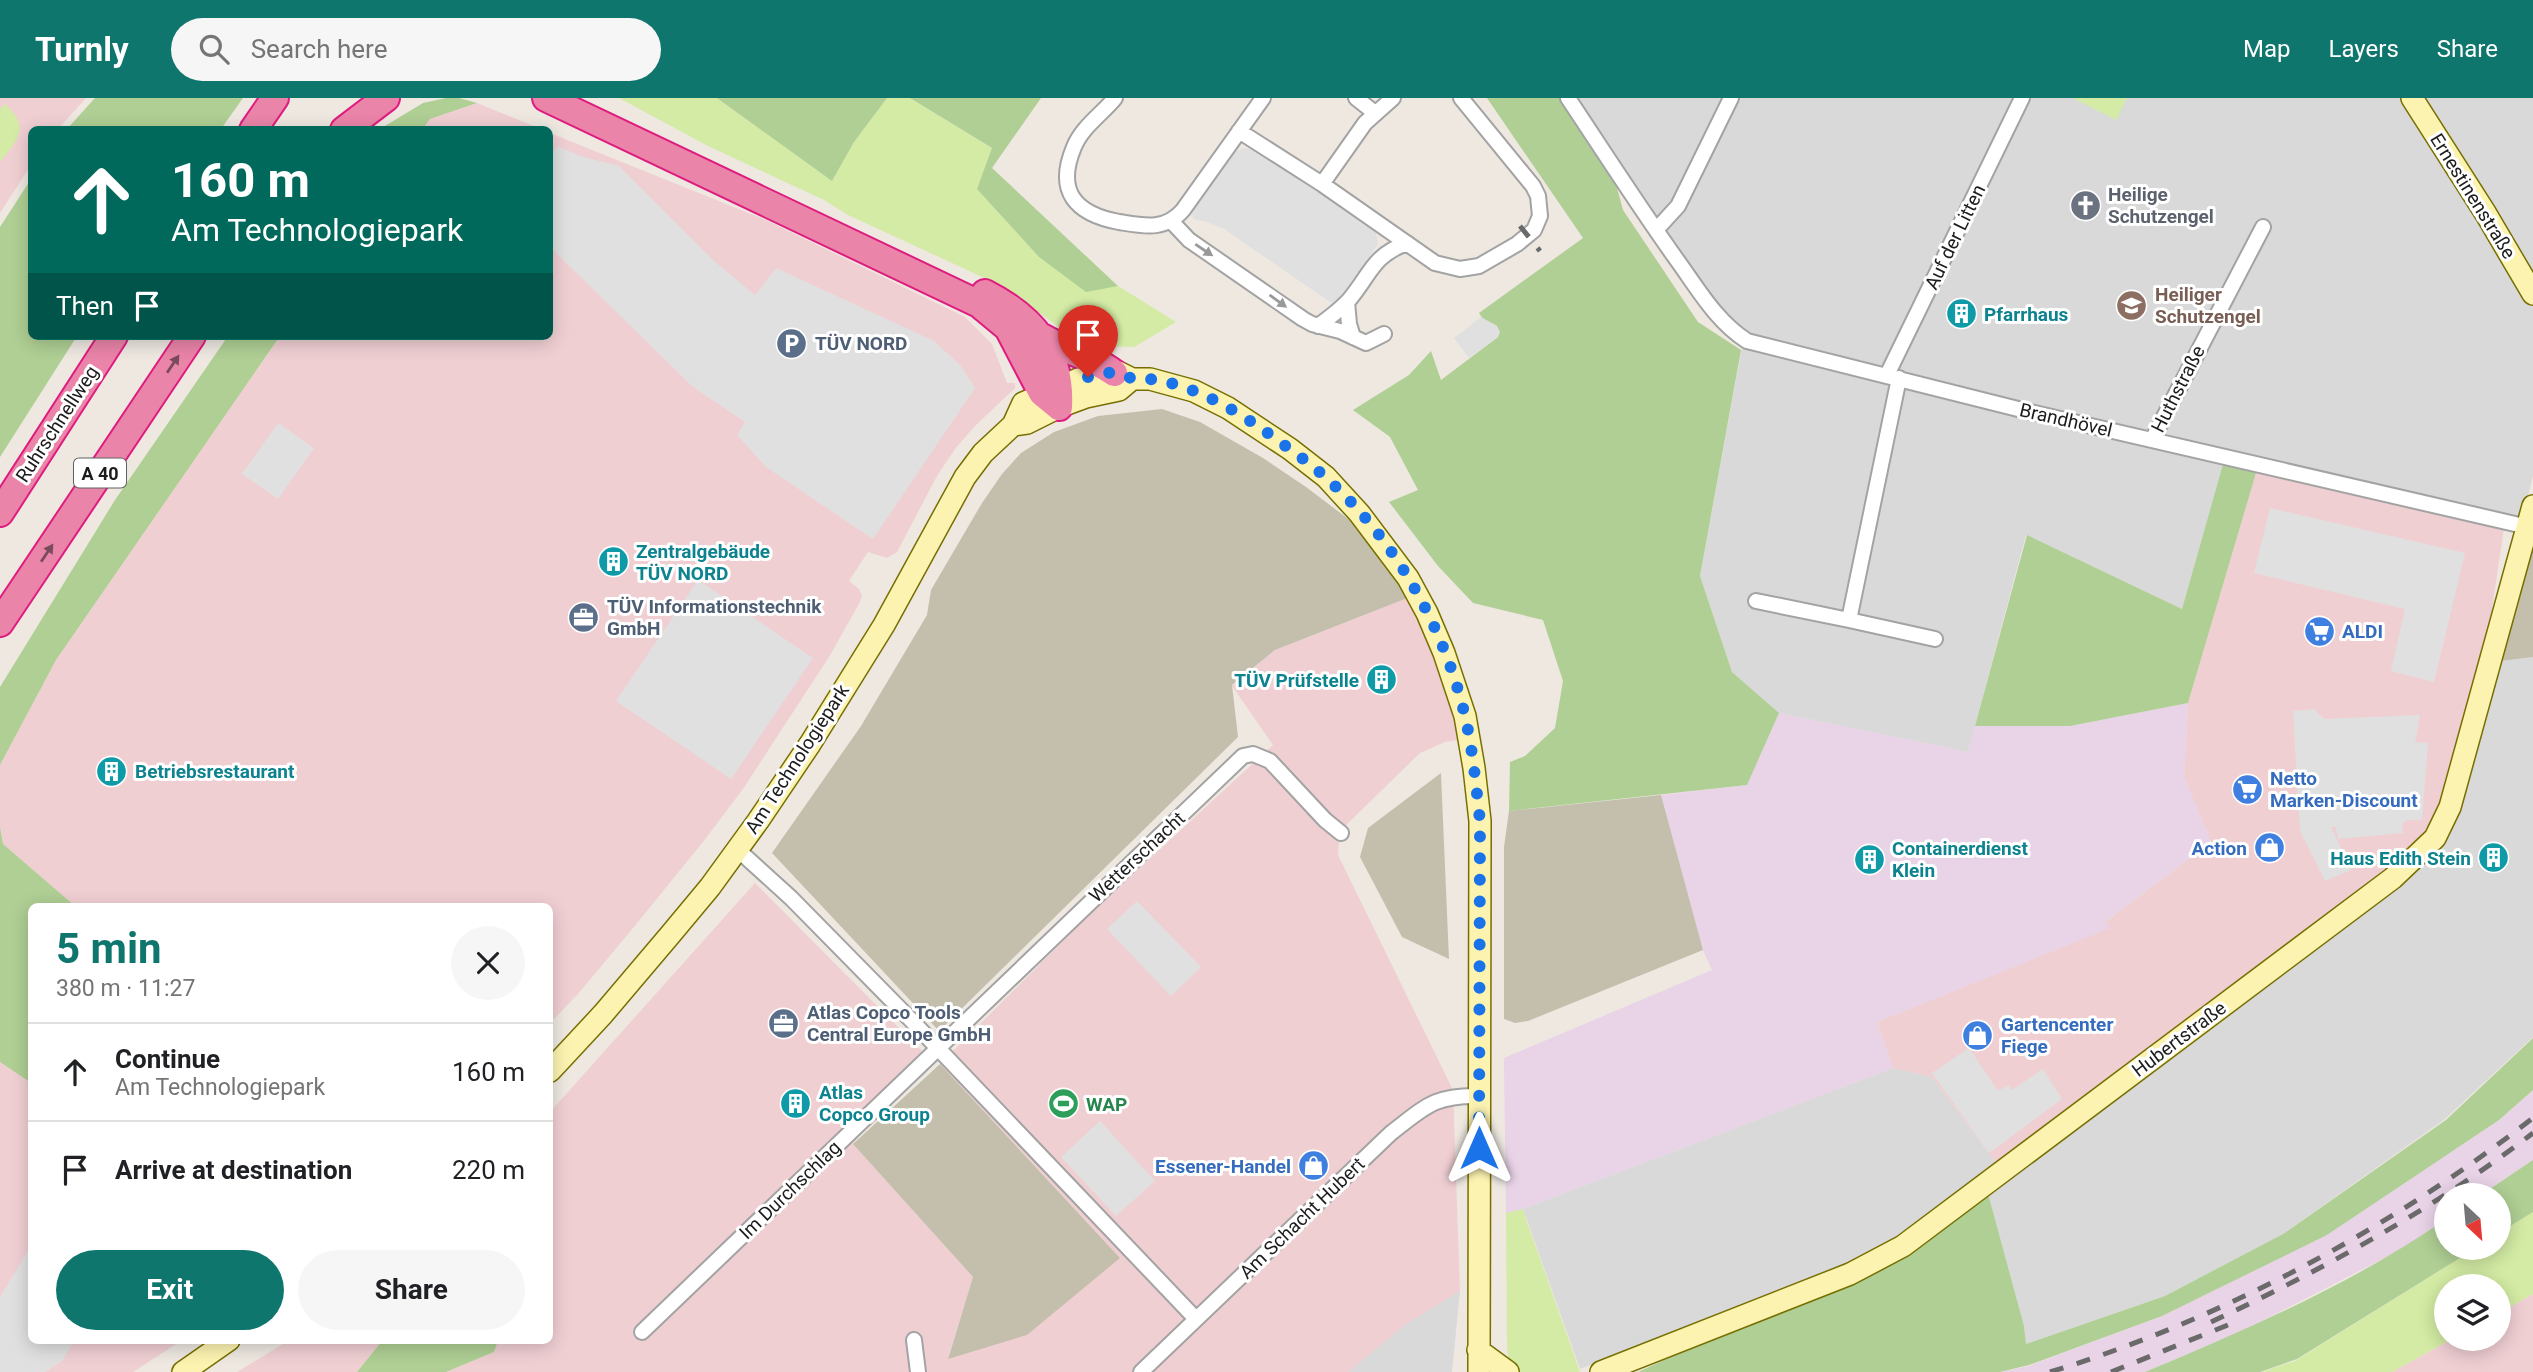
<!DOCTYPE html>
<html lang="en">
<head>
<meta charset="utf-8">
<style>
	body { margin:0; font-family:Roboto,sans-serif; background:#f6f6f6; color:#202124; height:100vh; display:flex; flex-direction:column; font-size:26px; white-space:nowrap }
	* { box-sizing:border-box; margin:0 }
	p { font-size:23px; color:#757577 }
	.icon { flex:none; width:38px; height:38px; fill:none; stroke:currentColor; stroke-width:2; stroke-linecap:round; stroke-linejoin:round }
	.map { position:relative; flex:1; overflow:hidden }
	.sheet { position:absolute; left:28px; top:805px; width:525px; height:441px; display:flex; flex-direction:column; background:#fff; border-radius:10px; box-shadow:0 4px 18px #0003 }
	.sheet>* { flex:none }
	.hud { position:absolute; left:28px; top:28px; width:525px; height:214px; border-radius:10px; box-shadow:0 4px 18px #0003; background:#00695c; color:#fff; overflow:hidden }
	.needle { width:46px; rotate:154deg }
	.fabs { position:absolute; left:2434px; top:1085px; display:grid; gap:14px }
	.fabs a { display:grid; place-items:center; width:77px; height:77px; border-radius:50%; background:#fff; box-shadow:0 4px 18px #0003; font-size:35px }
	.pin { position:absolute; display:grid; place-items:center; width:60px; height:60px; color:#fff; margin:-72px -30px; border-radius:50% 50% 50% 0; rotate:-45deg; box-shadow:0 0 7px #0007 }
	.pin .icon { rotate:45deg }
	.me { position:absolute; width:77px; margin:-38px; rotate:0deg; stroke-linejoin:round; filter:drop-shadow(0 0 5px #0008) }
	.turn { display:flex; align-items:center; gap:24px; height:147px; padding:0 28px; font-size:32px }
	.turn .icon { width:91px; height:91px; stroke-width:2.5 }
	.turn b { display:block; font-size:49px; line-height:60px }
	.then { display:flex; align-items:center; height:66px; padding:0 28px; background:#0003; gap:14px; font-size:26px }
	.round { display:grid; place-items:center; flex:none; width:74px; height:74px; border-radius:37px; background:#f6f6f6 }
	.overview { display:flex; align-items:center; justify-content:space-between; height:119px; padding:0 28px }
	h1 { font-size:42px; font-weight:700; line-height:52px; color:#0f766e }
	.action { display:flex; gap:14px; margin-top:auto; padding:14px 28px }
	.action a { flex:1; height:80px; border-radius:42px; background:#0f766e; color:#fff; font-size:28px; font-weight:700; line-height:80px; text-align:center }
	.action a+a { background:#f6f6f6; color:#202124 }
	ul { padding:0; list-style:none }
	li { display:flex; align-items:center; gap:21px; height:98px; padding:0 28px; border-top:2px solid #e0e0e0 }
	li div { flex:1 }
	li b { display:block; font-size:26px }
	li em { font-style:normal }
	header { display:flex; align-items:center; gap:42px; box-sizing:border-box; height:98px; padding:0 35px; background:#0f766e; color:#fff }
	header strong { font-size:33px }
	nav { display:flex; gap:38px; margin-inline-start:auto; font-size:24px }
	.search { width:490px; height:63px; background:#f6f6f6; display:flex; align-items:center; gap:18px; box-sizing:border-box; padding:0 24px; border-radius:38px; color:#757577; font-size:26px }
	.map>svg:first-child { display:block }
	.residential { fill:#dad9d9 }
	.commercial { fill:#f0cfd3 }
	.industrial { fill:#e8d3e7 }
	.construction { fill:#c3bfac }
	.grass { fill:#d3eba4 }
	.forest { fill:#afcf94 }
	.parking { fill:#e0e0e0 }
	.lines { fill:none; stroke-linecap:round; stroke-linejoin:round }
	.street-casing { stroke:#a3a3a3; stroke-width:18 }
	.secondary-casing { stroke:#766f00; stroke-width:24 }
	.highway-casing { stroke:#de1c7f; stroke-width:30 }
	.street { stroke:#fff; stroke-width:14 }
	.secondary { stroke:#fcf3b1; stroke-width:21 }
	.highway { stroke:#ea84a8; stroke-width:26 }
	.rail { stroke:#6a6a6a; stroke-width:5; stroke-dasharray:14 14; stroke-linecap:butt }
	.oneway { fill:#999 }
	.oneway2 { fill:#794b5b }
	.route { stroke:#1a73e8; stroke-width:12; stroke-dasharray:0 21.6 }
	.labels { text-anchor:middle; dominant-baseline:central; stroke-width:6; stroke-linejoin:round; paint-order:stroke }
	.shield { fill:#fff; stroke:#606060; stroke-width:2 }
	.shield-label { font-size:18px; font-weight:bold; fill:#1c1c1c }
	.worship-label { font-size:19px; font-weight:bold; fill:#5b616d; stroke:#fff; text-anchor:start }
	.street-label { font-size:19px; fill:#1c1c1c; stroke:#fff }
	.education-label { font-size:19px; font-weight:bold; fill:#785e54; stroke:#fff; text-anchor:start }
	.culture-label { font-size:19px; font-weight:bold; fill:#0d838f; stroke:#fff; text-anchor:start }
	.service-label { font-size:19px; font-weight:bold; fill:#4e5e75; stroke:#fff; text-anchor:start }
	.shop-label { font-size:19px; font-weight:bold; fill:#366cbe; stroke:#fff; text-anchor:start }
	.leisure-label { font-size:19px; font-weight:bold; fill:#27864d; stroke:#fff; text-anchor:start }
</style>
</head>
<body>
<header>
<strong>Turnly</strong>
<div class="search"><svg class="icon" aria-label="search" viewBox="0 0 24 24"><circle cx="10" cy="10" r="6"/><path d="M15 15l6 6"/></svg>Search here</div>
<nav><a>Map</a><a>Layers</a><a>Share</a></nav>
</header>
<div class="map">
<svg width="2533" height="1274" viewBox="0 0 2533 1274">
	<rect width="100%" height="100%" fill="#eee8e1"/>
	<path class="residential" d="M1569,0H2533V378L2522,421L2230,356L2223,366L2182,511L2026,437L1968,654L1779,615L1732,574L1700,478L1744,238L1718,218Z
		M2533,559V939L2445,1021L2283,1136L2165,1198L2026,1246L2024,1228L1986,1088L2493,564Z
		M1893,970L1932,979L2002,1073L1902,1146L1580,1271L1523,1111Z
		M1460,1193L1452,1274H1348L1406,1226Z"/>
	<path class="commercial" d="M0,0H86L58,31L32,32L31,67L0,115Z
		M477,5L541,31L423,32L430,21Z
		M550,35L766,122L965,219L992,246L1007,285H1015V290L974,329L955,351L937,378L897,454L887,460L868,454L849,483L859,491L862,497L860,504L829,559L743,691L703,744L629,835L578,896L550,925V808H75L3,746L0,729V667L56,562L280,238H550Z
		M2256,375L2445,414L2504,430L2480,592L2440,730L2002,1073L1932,979L1893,970L1877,924L2109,830L2105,824L2211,744L2184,679L2188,605Z
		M1410,499L1421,514L1466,641L1445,644L1420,655L1340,733L1338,757L1453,992L1460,1193L1406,1226L1348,1274H446L494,1254L498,1243L550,1242V1014L755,785L925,956L853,1046L973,1179L948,1260L1120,1160L940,966L1094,812L1273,647L1232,588L1275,552Z
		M0,964L31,985L32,1242L181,1243L133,1274H0Z
		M2533,1196V1274H2392L2452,1241H2499V1215Z
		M288,1243V1242L382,1243L357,1274H237Z"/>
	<path class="industrial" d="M2188,605L2184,679L2211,744L2106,823L2110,830L1877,924L1893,970L1523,1111L1506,1115L1504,960L1712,872L1703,852L1661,697L1747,687L1779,615L1968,654L1975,628H2070Z
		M2533,992V1062L2481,1097H2446V1121L2406,1149L2244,1232L2145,1274H2001L2029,1268L2162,1218L2327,1137L2499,1022Z"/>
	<path class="construction" d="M1162,311L1200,324L1263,360L1306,389L1355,426L1410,499L1275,552L1232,587L1238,639L939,933L772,755L861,628L927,517L931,492L982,405L1002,376L1021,355L1054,334L1098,318Z
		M2533,443V559L2493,564Z
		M1441,675V676L1449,861L1402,839L1360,759L1368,730Z
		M1661,697L1703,852L1528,923L1515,925L1504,921V749L1509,713Z
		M940,966L1120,1160L1027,1237L948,1261L973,1179L853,1046Z"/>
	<path class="grass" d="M619,0H717L832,83L854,44L887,0H910L993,51L977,91L1039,159L1086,193L1118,188L1176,224L1134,249L1085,248L1004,189L848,117L824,102L708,48Z
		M2073,0H2127L2116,22Z
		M5,6C31,30 18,41 0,64V11Z
		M1523,1111L1526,1121L1580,1274H1511L1507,1252L1506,1115Z
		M2533,1114V1196L2499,1215V1188H2446V1241H2452L2392,1274H2262L2295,1263L2476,1150H2499V1135Z"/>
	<path class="forest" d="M95,0H243L221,31H67Z
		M446,0H459L477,5L430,21L423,31H380L423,5Z
		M717,0H887L854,44L832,83Z
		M910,0H1041L992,70L1118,188L1086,194L1039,159L977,91L992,50Z
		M1487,0H1561L1614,79L1623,112L1698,224L1741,252L1700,478L1732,574L1779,615L1747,687L1509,713L1510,664L1525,658L1555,630L1563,583L1543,522L1473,505L1438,468L1389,404L1418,392L1390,339L1353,312L1409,277L1431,253L1441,282L1498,239L1497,228L1483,221L1479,215L1583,140Z
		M31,81L32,238H77L0,359V129Z
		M228,238H280L56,562L0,667V589L115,402Z
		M2223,366L2256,375L2188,605L2070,628H1975L2027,437L2182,511Z
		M0,729L3,746L75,808H32L31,985L0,964Z
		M2533,940V992L2499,1022L2327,1137L2162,1218L2029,1267L2000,1274H1638L1848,1178L1986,1088L2024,1228L2026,1246L2165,1198L2283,1136L2446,1022Z
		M2533,1062V1114L2499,1135V1097H2481Z
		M2446,1121V1150H2476L2297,1261L2260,1274H2145C2248,1231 2354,1185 2446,1121Z
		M382,1243V1242L498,1243L494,1254L446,1274H357Z"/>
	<path class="parking" d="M557,48L583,59L619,68L715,164L755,197L776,170L934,243L960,267L975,290L873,441L766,369L737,337L745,324L692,288L550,149V60Z
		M1244,50L1260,52L1376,135L1378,146L1336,208L1224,131L1207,124L1193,121L1192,113L1213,81L1232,55Z
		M1481,219L1497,228L1500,234L1498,239L1469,260L1454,240Z
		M278,325L314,350L278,401L242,376Z
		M2270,410L2465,455L2434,584L2391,573L2405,511L2254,475Z
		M698,482L813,560L731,681L616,603Z
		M2314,611L2324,621L2420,617L2415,644L2428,645L2422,722H2407L2402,726L2403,735L2338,741L2336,729H2331L2351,772L2325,783L2300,733L2293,613Z
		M1137,803L1201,869L1171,898L1107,831Z
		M1969,950L1998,993L2008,987L2012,992L2043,971L2062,1001L1989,1055L1932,975Z
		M1100,1023L1155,1083L1116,1118L1061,1059Z
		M31,1148L32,1242L74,1243L62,1263L45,1274H0V1199Z"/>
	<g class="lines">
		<defs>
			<path id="street" d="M1115,0C1102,16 1082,29 1074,49C1055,94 1076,116 1119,124C1144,128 1165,133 1183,112L1263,0
				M1356,0L1375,15
				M1568,0C1604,54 1639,109 1677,162C1698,191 1716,223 1747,243L2026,313L2528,429
				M1239,33L1322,86L1435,165L1460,171L1479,168L1517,146L1534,132L1540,118L1538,98L1533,88L1461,0
				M1322,86L1365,25L1393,0
				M1172,124L1189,142L1303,221L1312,226L1340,233L1366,245L1384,236
				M1656,132L1678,108L1731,0
				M1347,204L1349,226L1353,239
				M1318,228C1329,220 1340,212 1349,202C1371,176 1372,158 1407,145
				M1887,277L2022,0
				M1899,280L1849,522L1935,541
				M2152,342L2263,129
				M1756,503L1849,522
				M737,751L791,800L912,923L1196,1221
				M642,1234L1243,658L1253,656L1270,663L1325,722L1341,735
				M914,1242L918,1274
				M1141,1274L1391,1035C1425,1009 1434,997 1479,998"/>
			<path id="secondary" d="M2412,0L2486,116L2533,196
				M1013,327L1027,325L1059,309L1086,299L1119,292L1132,281
				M550,973L603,916L670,837L710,789L758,723L810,646L884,527L965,379L983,355L1013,327L1023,305L1078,281L1118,274L1132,281H1150L1194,293L1228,310L1290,351L1326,379L1359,415L1408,480L1427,515L1444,555L1465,618L1474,670L1480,723L1479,1274
				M1478,1252L1508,1274
				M183,1274L229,1242
				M1601,1274L1850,1176L1903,1148L2393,780L2435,740L2450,709L2533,408"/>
			<path id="highway" d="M546,0L979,206L1008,230L1042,295L1059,309
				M253,32L275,0
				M344,32L386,0
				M985,195C1032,219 1062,253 1059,309
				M1042,239C1066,253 1093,259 1114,275
				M0,415L114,238
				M0,525L192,238"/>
		</defs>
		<use href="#street" class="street-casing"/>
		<use href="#secondary" class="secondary-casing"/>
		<use href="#highway" class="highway-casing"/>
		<use href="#street" class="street"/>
		<use href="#secondary" class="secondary"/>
		<use href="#highway" class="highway"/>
		<path class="rail" d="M1520,128L1540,153
			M2211,1224C2324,1171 2434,1111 2533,1035
			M2050,1274C2223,1221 2390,1131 2533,1020
			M2111,1274L2228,1227"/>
	</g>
	<defs><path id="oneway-solid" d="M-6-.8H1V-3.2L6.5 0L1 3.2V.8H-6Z" transform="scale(1.75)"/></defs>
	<g class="oneway">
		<use href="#oneway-solid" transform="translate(1204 152) rotate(34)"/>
		<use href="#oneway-solid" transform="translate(1278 203) rotate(36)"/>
	</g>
	<g class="oneway2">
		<use href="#oneway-solid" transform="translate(173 266) rotate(-56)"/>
		<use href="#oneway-solid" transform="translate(47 455) rotate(-56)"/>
	</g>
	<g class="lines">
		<path class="route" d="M1088,279C1097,277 1110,273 1119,275C1124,276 1129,280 1134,281C1139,281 1145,280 1150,281C1191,286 1232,310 1265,333C1285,348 1306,362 1324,378C1394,439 1444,529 1465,618C1473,653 1476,688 1480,723L1479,1050"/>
	</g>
	<defs>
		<symbol id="church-disc" viewBox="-11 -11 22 22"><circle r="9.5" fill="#6b7280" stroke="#fff"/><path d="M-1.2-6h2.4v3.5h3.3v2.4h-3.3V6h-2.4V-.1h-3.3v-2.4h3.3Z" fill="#fff"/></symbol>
		<symbol id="school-disc" viewBox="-11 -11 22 22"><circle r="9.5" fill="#8d6e63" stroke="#fff"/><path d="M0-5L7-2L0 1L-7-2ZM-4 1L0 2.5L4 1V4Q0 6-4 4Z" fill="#fff"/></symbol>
		<symbol id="building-disc" viewBox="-11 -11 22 22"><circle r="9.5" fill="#0f9aa8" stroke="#fff"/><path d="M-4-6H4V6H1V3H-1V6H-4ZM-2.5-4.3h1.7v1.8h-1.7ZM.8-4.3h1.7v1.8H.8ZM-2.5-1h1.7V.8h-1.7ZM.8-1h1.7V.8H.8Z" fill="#fff"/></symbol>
		<symbol id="parking-disc" viewBox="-11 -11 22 22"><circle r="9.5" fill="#5c6f8a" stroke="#fff"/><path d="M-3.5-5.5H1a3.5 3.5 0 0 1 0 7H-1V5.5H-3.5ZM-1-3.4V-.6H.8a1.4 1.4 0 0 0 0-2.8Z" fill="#fff"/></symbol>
		<symbol id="office-disc" viewBox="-11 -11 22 22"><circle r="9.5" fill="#5c6f8a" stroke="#fff"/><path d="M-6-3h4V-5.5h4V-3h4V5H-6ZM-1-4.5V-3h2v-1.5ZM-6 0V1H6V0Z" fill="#fff"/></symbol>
		<symbol id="supermarket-disc" viewBox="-11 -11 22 22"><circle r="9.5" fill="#3f7fe0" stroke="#fff"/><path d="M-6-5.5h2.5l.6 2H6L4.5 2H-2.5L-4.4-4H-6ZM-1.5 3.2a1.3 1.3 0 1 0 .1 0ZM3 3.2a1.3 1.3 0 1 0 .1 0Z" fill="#fff"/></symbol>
		<symbol id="shop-disc" viewBox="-11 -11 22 22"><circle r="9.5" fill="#3f7fe0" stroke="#fff"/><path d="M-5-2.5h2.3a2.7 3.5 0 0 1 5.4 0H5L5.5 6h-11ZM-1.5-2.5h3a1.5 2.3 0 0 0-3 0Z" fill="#fff"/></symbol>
		<symbol id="stadium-disc" viewBox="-11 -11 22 22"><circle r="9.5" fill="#2e9e5b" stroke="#fff"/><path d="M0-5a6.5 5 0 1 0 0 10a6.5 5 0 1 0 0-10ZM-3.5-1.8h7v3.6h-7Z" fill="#fff"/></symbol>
	</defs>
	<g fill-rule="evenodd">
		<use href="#church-disc" x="2068" y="90" width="35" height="35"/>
		<use href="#school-disc" x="2114" y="190" width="35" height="35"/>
		<use href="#building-disc" x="1944" y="198" width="35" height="35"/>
		<use href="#parking-disc" x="774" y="228" width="35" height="35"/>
		<use href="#building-disc" x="596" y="446" width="35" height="35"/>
		<use href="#office-disc" x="566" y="502" width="35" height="35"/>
		<use href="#supermarket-disc" x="2302" y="516" width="35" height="35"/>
		<use href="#building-disc" x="1364" y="564" width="35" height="35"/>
		<use href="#building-disc" x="94" y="656" width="35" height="35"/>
		<use href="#supermarket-disc" x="2230" y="674" width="35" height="35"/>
		<use href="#shop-disc" x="2252" y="732" width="35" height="35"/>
		<use href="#building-disc" x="2476" y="742" width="35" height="35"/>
		<use href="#building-disc" x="1852" y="744" width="35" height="35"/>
		<use href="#office-disc" x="766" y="908" width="35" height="35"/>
		<use href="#shop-disc" x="1960" y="920" width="35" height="35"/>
		<use href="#building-disc" x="778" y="988" width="35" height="35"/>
		<use href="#stadium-disc" x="1046" y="988" width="35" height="35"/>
		<use href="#shop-disc" x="1296" y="1050" width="35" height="35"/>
	</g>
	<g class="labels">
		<rect class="shield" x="74" y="360.5" width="52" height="29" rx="5"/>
		<g class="shield-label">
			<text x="100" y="375">A 40</text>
		</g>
		<g class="worship-label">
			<text x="2108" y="96">Heilige<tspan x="2108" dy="22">Schutzengel</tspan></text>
		</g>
		<g class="street-label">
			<text transform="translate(2473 98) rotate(58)">Ernestinenstraße</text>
			<text transform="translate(1955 139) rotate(-64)">Auf der Litten</text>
			<text transform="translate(2178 291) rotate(-63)">Huthstraße</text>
			<text transform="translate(2066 322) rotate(13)">Brandhövel</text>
			<text transform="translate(57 326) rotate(-57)">Ruhrschnellweg</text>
			<text transform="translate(797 661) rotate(-57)">Am Technologiepark</text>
			<text transform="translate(1137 759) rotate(-43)">Wetterschacht</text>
			<text transform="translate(2179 941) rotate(-37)">Hubertstraße</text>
			<text transform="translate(790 1092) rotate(-44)">Im Durchschlag</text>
			<text transform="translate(1302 1120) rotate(-44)">Am Schacht Hubert</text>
		</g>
		<g class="education-label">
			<text x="2155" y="196">Heiliger<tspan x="2155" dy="22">Schutzengel</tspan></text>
		</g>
		<g class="culture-label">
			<text x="1984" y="216">Pfarrhaus</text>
			<text x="636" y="453">Zentralgebäude<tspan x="636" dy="22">TÜV NORD</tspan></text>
			<text x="1359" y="582" text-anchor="end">TÜV Prüfstelle</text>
			<text x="135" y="673">Betriebsrestaurant</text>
			<text x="1892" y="750">Containerdienst<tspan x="1892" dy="22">Klein</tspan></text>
			<text x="2471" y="760" text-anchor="end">Haus Edith Stein</text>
			<text x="819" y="994">Atlas<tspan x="819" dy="22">Copco Group</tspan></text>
		</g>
		<g class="service-label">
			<text x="815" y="245">TÜV NORD</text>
			<text x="607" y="508">TÜV Informationstechnik<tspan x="607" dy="22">GmbH</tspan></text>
			<text x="807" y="914">Atlas Copco Tools<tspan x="807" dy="22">Central Europe GmbH</tspan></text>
		</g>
		<g class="shop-label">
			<text x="2342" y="533">ALDI</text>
			<text x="2270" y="680">Netto<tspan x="2270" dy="22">Marken-Discount</tspan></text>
			<text x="2247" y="750" text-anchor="end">Action</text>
			<text x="2001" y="926">Gartencenter<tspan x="2001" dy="22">Fiege</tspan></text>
			<text x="1291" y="1068" text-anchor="end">Essener-Handel</text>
		</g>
		<g class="leisure-label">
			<text x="1086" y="1006">WAP</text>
		</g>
	</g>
</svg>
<div class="fabs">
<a><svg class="needle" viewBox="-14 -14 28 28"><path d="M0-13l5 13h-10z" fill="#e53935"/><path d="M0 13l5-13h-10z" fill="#757577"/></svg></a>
<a><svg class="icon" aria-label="layers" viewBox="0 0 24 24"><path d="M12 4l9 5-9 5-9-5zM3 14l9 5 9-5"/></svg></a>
</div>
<div class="pin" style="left:1088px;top:279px;background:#d93025"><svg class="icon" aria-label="arrive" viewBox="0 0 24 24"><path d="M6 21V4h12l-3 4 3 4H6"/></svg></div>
<svg class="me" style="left:1479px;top:1050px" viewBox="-20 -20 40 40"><path d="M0-17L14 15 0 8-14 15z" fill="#1a73e8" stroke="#fff" stroke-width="4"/></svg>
<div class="hud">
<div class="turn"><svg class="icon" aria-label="ahead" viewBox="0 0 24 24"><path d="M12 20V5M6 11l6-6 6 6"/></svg><div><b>160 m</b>Am Technologiepark</div></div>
<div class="then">Then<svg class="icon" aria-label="arrive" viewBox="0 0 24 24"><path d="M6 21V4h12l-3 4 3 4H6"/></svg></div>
</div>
<section class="sheet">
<div class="overview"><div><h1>5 min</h1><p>380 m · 11:27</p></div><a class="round"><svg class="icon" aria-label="close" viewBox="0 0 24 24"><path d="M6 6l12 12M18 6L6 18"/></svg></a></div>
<ul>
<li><svg class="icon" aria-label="ahead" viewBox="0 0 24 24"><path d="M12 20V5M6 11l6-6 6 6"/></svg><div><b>Continue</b><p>Am Technologiepark</p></div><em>160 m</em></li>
<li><svg class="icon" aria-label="arrive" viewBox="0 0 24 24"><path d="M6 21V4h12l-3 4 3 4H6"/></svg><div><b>Arrive at destination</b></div><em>220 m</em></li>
</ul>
<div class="action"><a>Exit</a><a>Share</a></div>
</section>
</div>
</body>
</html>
